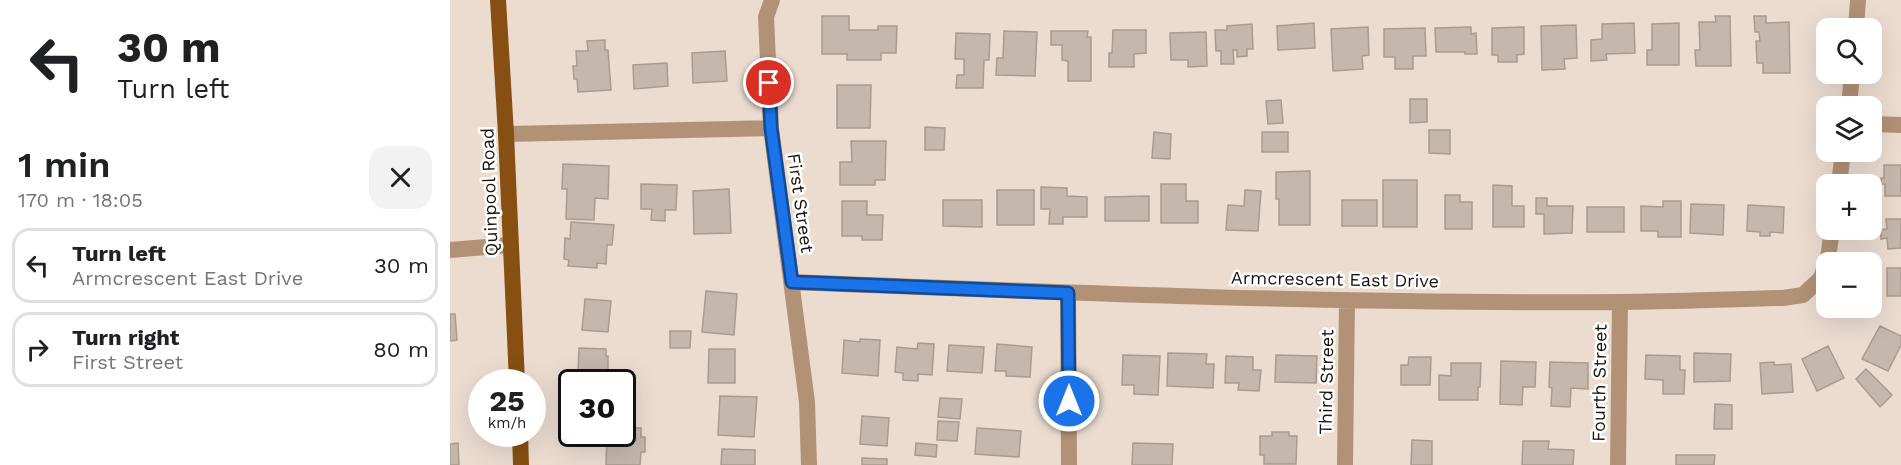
<!DOCTYPE html>
<html lang="en">
<head>
<meta charset="utf-8">
<style>
	body { margin:0; font-family:"Work Sans",sans-serif; background:#f2f2f2; color:#202124; height:100vh; display:flex; flex-direction:column; font-size:22px; white-space:nowrap }
	* { box-sizing:border-box; margin:0 }
	p { font-size:20px; color:#757577 }
	.icon { flex:none; width:33px; height:33px; fill:none; stroke:currentColor; stroke-width:2; stroke-linecap:round; stroke-linejoin:round }
	.map { position:relative; flex:1; overflow:hidden }
	.panel { display:flex; flex-direction:column; background:#fff; width:450px }
	.panel>* { flex:none }
	.banner { background:#fff; color:#202124; overflow:hidden }
	.controls { position:absolute; left:1366px; top:18px; display:grid; gap:12px }
	.controls a { display:grid; place-items:center; width:66px; height:66px; border-radius:12px; background:#fff; box-shadow:0 6px 24px #0002; font-size:30px }
	.speed { position:absolute; left:18px; top:369px; display:flex; gap:12px; font-size:30px; font-weight:700; text-align:center }
	.speed>* { display:grid; place-content:center; width:78px; height:78px; border-radius:50%; background:#fff; box-shadow:0 6px 24px #0002; line-height:1 }
	.speed small { font-size:15px; font-weight:400 }
	.speed .limit { border:3px solid #111; border-radius:9px; background:#fff; color:#111 }
	.pin { position:absolute; display:grid; place-items:center; width:51px; height:51px; color:#fff; margin:-26px; border:3px solid #fff; border-radius:50%; box-shadow:0 2px 6px #0007 }
	.me { position:absolute; width:66px; margin:-33px; rotate:0deg; stroke-linejoin:round; filter:drop-shadow(0 0 4px #0008) }
	.turn { display:flex; align-items:center; gap:21px; height:126px; padding:0 18px; font-size:27px }
	.turn .icon { width:78px; height:78px; stroke-width:2.5 }
	.turn b { display:block; font-size:42px; line-height:51px }
	.round { display:grid; place-items:center; flex:none; width:63px; height:63px; border-radius:18px; background:#f2f2f2 }
	.headline { display:flex; align-items:center; justify-content:space-between; height:102px; padding:0 18px }
	h1 { font-size:36px; font-weight:600; line-height:45px }
	ul { padding:0; list-style:none }
	li { display:flex; align-items:center; gap:18px; height:75px; margin:0 12px 9px; padding:0 6px; border:3px solid #e0e0e0; border-radius:18px }
	li div { flex:1 }
	li b { display:block; font-size:22px }
	li em { font-style:normal }
	main { display:flex; flex:1; min-height:0 }
	.map>svg:first-child { display:block }
	.building { fill:#c5b7ab; stroke:#a99b8f; stroke-width:1.5 }
	.lines { fill:none; stroke-linecap:round; stroke-linejoin:round }
	.minor { stroke:#b29276; stroke-width:16 }
	.primary { stroke:#874f11; stroke-width:16 }
	.route-casing { stroke:#114b97; stroke-width:15 }
	.route { stroke:#1a73e8; stroke-width:10 }
	.labels { text-anchor:middle; dominant-baseline:central; stroke-width:5; stroke-linejoin:round; paint-order:stroke }
	.street-label { font-size:18px; fill:#18130e; stroke:#fff }
</style>
</head>
<body>
<main>
<section class="panel">
<div class="banner">
<div class="turn"><svg class="icon" aria-label="left" viewBox="0 0 24 24"><path d="M17 20v-9H6M10 6l-5 5 5 5"/></svg><div><b>30 m</b>Turn left</div></div>
</div>
<div class="headline"><div><h1>1 min</h1><p>170 m · 18:05</p></div><a class="round"><svg class="icon" aria-label="close" viewBox="0 0 24 24"><path d="M6 6l12 12M18 6L6 18"/></svg></a></div>
<ul>
<li><svg class="icon" aria-label="left" viewBox="0 0 24 24"><path d="M17 20v-9H6M10 6l-5 5 5 5"/></svg><div><b>Turn left</b><p>Armcrescent East Drive</p></div><em>30 m</em></li>
<li><svg class="icon" aria-label="right" viewBox="0 0 24 24"><path d="M7 20v-9h11M14 6l5 5-5 5"/></svg><div><b>Turn right</b><p>First Street</p></div><em>80 m</em></li>
</ul>
</section>
<div class="map">
<svg width="1451" height="465" viewBox="0 0 1451 465">
	<rect width="100%" height="100%" fill="#ecdcd0"/>
	<path class="building" d="M372,16H399V30H428V26H447L446,53H431V60H397V54H372Z
		M1265,16H1280L1281,66H1246L1245,50H1250L1249,22H1266Z
		M1304,16H1316V23L1339,22L1340,73H1313V63H1307L1306,41H1310L1309,32H1305Z
		M864,23L865,48L828,50L827,26Z
		M1184,23L1185,53L1156,54L1157,60L1141,61V40L1152,39V24Z
		M1229,23V65H1197V50H1202V24Z
		M802,24L803,49H797V56L787,57V50H783L784,64H771V51H766L765,30H777V26Z
		M1126,25L1127,58L1114,59L1115,69L1092,70L1091,26Z
		M918,27L919,55L912,56L913,69L883,71L881,29Z
		M1021,27V34L1026,33L1027,54H1015V52H986L985,28Z
		M1074,27V54L1067,55V62H1048V55H1042V28Z
		M975,28L976,56H963V69H945V57H934V29Z
		M663,30H696V53L684,54V67H659V53H662Z
		M554,31L587,32L585,76L546,75L547,58H553Z
		M601,31H638L637,37H641V81H618V61L612,60V45H601Z
		M756,32L757,66L738,67V60H721L720,33Z
		M506,33L540,34L539,60H534L533,88H506L507,75H514V59H505Z
		M155,40V50H158L161,90L128,92L127,79H124L123,66H127L126,51H138L137,41Z
		M275,51L277,81L243,83L242,53Z
		M217,63L218,86L184,89L183,65Z
		M387,85H421L420,128H387Z
		M960,99H977V122L960,123Z
		M831,100L833,123L818,124L816,101Z
		M475,127L495,128L494,150H475Z
		M979,130H1000V154L979,153Z
		M704,132L721,134L720,159L702,158Z
		M812,132H838V152H812Z
		M401,141H436L435,180H425V185H390V162H402Z
		M113,164L159,166L158,199L145,198L144,220L116,219L117,189H112Z
		M1434,165H1451V196H1435V184H1431V178H1434Z
		M860,171V225H829V199H826V172Z
		M933,180H967V227H933Z
		M191,184L227,185L226,210H215V221L201,220L202,209H191Z
		M711,184H736V201H748V223H711Z
		M1043,185L1062,186V206H1074V227H1043Z
		M591,187L617,188V196L637,197V217H613V224H599L600,209H591Z
		M279,189L281,233L244,234L243,191Z
		M547,190H584V225H547Z
		M795,190L811,191L808,231L776,230L778,205L794,206Z
		M995,195H1010V202H1022V229H995Z
		M699,196V221H655V197Z
		M1086,198H1097V206H1123L1122,233L1094,234V214H1086Z
		M493,200H532V227L493,226Z
		M892,200H927V226H892Z
		M392,201H417V215H433L432,240H412V236H392Z
		M1213,201H1231V237H1208V231H1191V206L1213,207Z
		M1241,204L1274,205L1273,235L1240,233Z
		M1298,205L1334,207L1333,233L1320,232V236H1310V232L1297,231Z
		M1137,207H1174V232H1137Z
		M1436,219H1451V248L1438,249L1437,238L1431,239V230L1437,229Z
		M121,222L164,225L162,245H157L156,264L147,263V268L118,266L119,260L114,259L115,238L120,239Z
		M1437,268H1451V296H1437Z
		M256,291L287,294L284,335L252,332Z
		M135,299L161,301L158,332L132,330Z
		M0,314H5L7,340L0,341Z
		M1430,326L1451,336V345L1438,371L1412,359Z
		M220,331H241L240,348H220Z
		M410,339L430,340L428,376L392,373L394,340L410,342Z
		M468,343L484,344L482,375L468,374V381L453,380V373L445,372L447,347L467,349Z
		M547,344L582,347L580,377L556,376V371H545Z
		M499,345L534,347L532,373L497,371Z
		M1378,346L1394,378L1367,391L1352,359Z
		M129,348L156,349V356H158V372H155V382H132V372H128Z
		M259,349H285V383H258Z
		M718,353L757,354L756,364H764L763,388L717,386Z
		M1244,353L1281,354L1280,381L1244,382Z
		M673,355L710,356L708,395L684,394V385H672Z
		M826,355L867,356L866,383L825,382Z
		M1196,355L1230,356V370H1235L1234,394H1213V380L1195,379Z
		M776,356L803,357V370H811L809,391L788,390L789,383H775Z
		M959,357H981L980,385H951V365H958Z
		M1051,361L1086,362L1085,387H1073L1072,405L1050,404Z
		M1100,362L1138,363V389L1121,388L1120,407L1101,406L1102,388L1099,387Z
		M1324,362V365L1341,364L1343,392L1312,394L1310,363Z
		M1001,363H1031L1030,387H1028V400H989V375L1001,376Z
		M1416,369L1442,395L1430,407L1406,379Z
		M270,396L307,397L304,437L268,435Z
		M490,398L512,399L510,419L488,417Z
		M1265,404L1282,405V429H1264Z
		M412,416L439,418L437,446L410,444Z
		M488,421L509,422L507,441L487,440Z
		M172,427L191,428V437H195V452H191L190,465H156L157,434H172Z
		M527,428L571,431L569,457L525,454Z
		M822,432H839V436H847L846,464H814V455H810V436H822Z
		M962,440L982,441V465H961Z
		M1073,441H1099L1098,449L1124,450L1123,465H1072Z
		M8,443L9,465H0V444Z
		M466,443L487,445L486,457L465,455Z
		M683,443L723,444L722,465H682Z
		M272,449L305,450V465H271Z
		M1226,455H1265L1264,465H1226Z
		M412,458L437,459V465H412Z"/>
	<g class="lines">
		<path class="minor" d="M322,0L316,17L321,128L357,402L359,465
			M1406,28L1408,0
			M1399,106L1402,74
			M1422,124L1451,125
			M56,134L321,128
			M1389,184L1393,152
			M0,250L60,245
			M342,282C617,293 893,304 1169,302C1224,302 1278,299 1333,298L1353,295L1371,278L1378,258L1382,230
			M618,293L619,465
			M895,465L897,300
			M1168,465L1170,302"/>
		<path class="primary" d="M48,0L56,134L67,382
			M70,434L71,465"/>
	</g>
	<g class="lines">
		<defs>
			<path id="route" d="M319,83L321,128L342,282L618,293L619,401"/>
		</defs>
		<use href="#route" class="route-casing"/>
		<use href="#route" class="route"/>
	</g>
	<g class="labels">
		<g class="street-label">
			<text transform="translate(39 192) rotate(-92)">Quinpool Road</text>
			<text transform="translate(351 203) rotate(82)">First Street</text>
			<text transform="translate(885 279) rotate(1)">Armcrescent East Drive</text>
			<text transform="translate(876 382) rotate(-89)">Third Street</text>
			<text transform="translate(1149 383) rotate(-89)">Fourth Street</text>
		</g>
	</g>
</svg>
<div class="controls">
<a><svg class="icon" aria-label="search" viewBox="0 0 24 24"><circle cx="10" cy="10" r="6"/><path d="M15 15l6 6"/></svg></a>
<a><svg class="icon" aria-label="layers" viewBox="0 0 24 24"><path d="M12 4l9 5-9 5-9-5zM3 14l9 5 9-5"/></svg></a>
<a>+</a>
<a>−</a>
</div>
<div class="speed"><div>25<small>km/h</small></div><div class="limit">30</div></div>
<div class="pin" style="left:319px;top:83px;background:#d93025"><svg class="icon" aria-label="arrive" viewBox="0 0 24 24"><path d="M6 21V4h12l-3 4 3 4H6"/></svg></div>
<svg class="me" style="left:619px;top:401px" viewBox="-20 -20 40 40"><circle r="17" fill="#1a73e8" stroke="#fff" stroke-width="3"/><path d="M0-11L8 9 0 5-8 9z" fill="#fff"/></svg>
</div>
</main>
</body>
</html>
